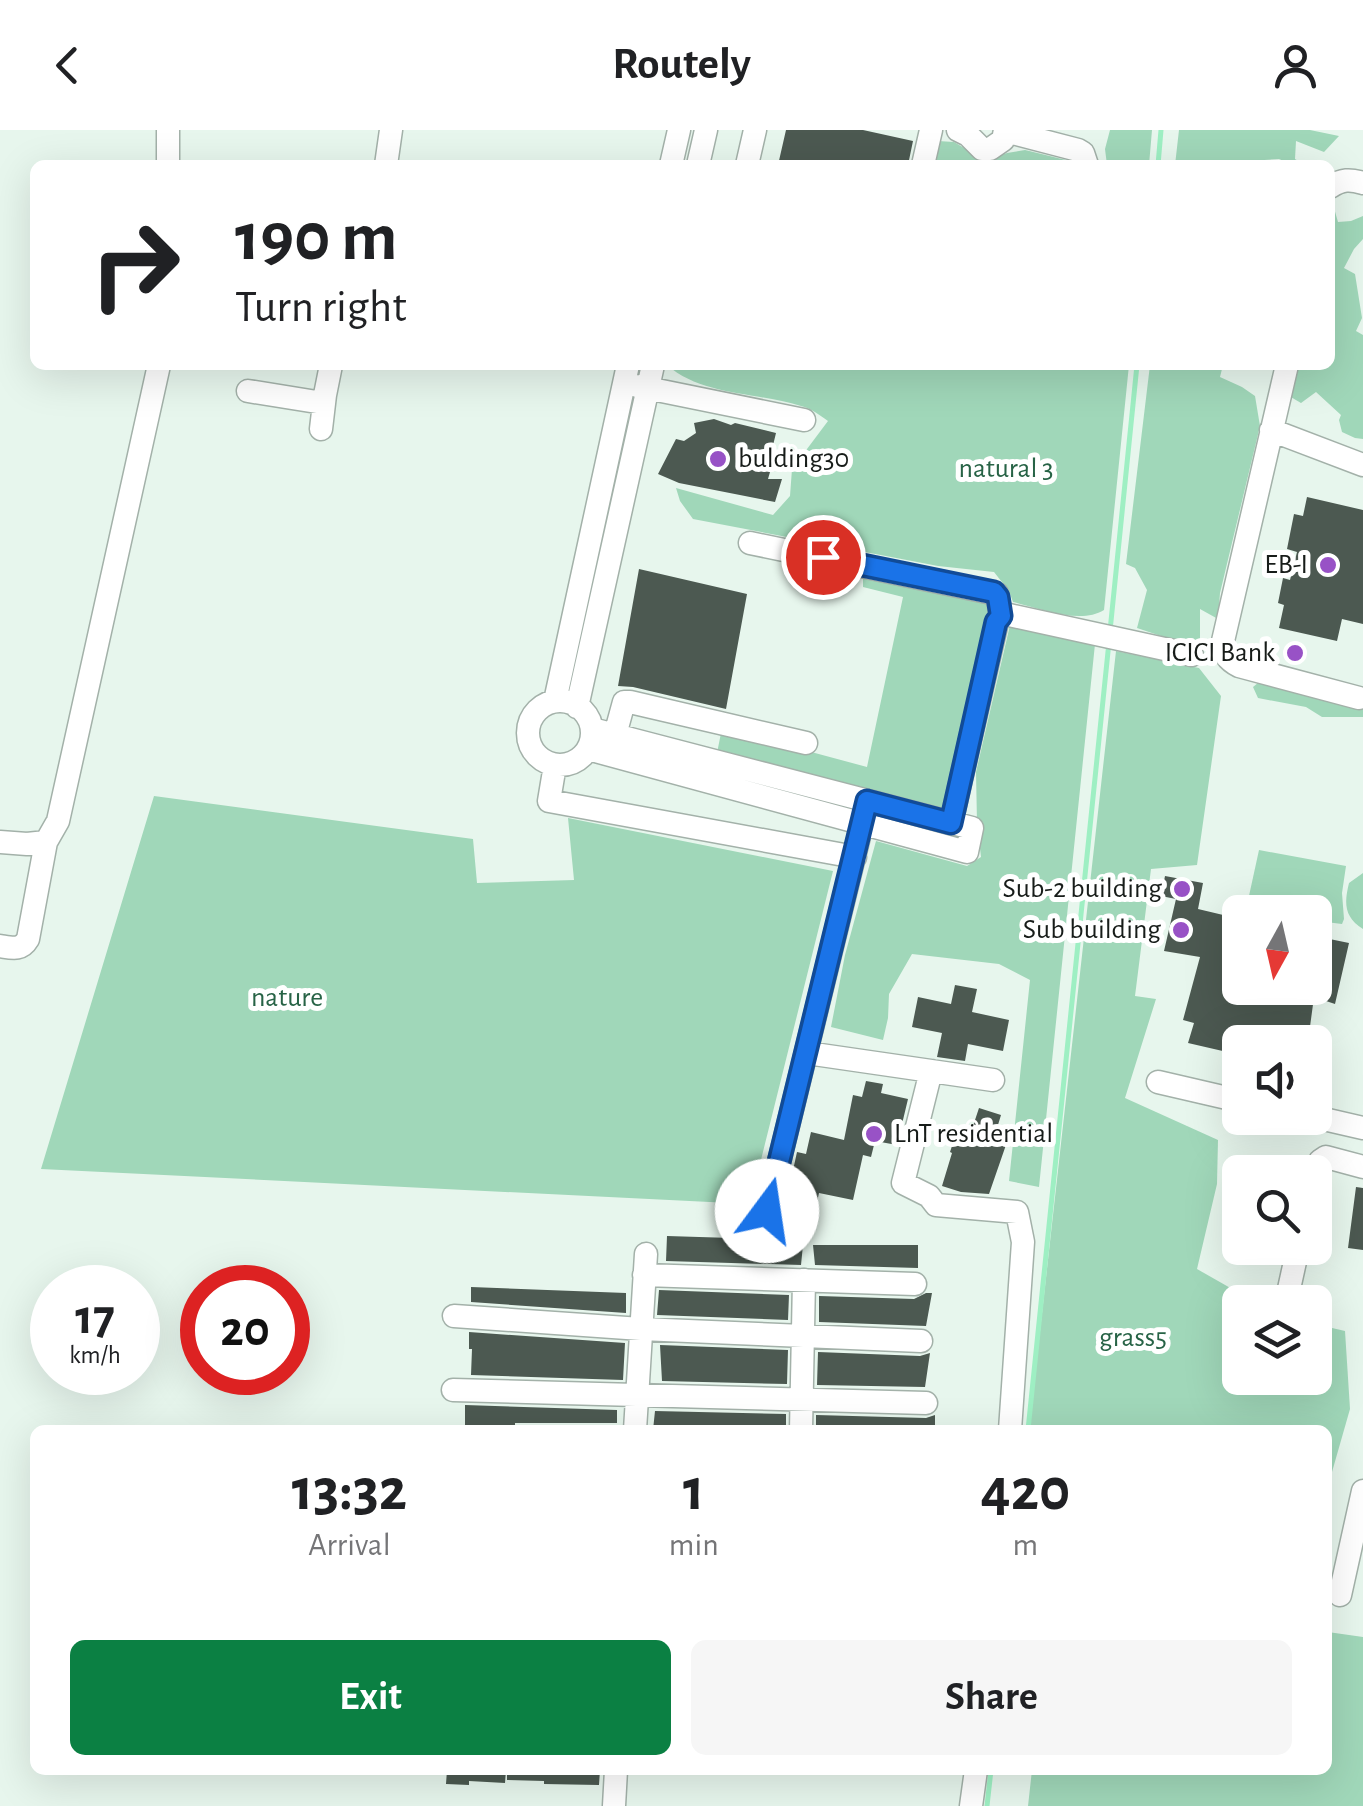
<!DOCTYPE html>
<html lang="en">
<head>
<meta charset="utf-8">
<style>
	body { margin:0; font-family:"Alegreya Sans",sans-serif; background:#f6f6f6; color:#202124; height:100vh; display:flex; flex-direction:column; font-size:38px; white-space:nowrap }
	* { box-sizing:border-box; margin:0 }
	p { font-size:32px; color:#757577 }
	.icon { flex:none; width:55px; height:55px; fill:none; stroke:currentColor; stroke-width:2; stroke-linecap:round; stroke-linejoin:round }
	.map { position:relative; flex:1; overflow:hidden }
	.drawer { position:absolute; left:30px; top:1295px; width:1302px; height:350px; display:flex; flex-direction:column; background:#fff; border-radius:15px; box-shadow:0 10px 40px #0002 }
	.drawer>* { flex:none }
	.banner { position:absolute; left:30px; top:30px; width:1305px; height:210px; border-radius:15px; box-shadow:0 10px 40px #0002; background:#fff; color:#202124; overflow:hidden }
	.needle { width:65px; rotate:188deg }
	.controls { position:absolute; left:1222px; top:765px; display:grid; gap:20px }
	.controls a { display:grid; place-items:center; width:110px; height:110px; border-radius:15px; background:#fff; box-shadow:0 10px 40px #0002; font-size:50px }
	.speed { position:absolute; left:30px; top:1135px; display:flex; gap:20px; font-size:50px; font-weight:700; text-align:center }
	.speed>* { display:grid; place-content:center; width:130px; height:130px; border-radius:50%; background:#fff; box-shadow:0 10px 40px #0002; line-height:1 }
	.speed small { font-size:25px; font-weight:400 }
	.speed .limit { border:15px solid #d22; background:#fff; color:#111 }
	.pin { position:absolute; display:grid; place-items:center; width:85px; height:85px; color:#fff; margin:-42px; border:5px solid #fff; border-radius:50%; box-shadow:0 2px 10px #0007 }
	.me { position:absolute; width:110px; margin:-55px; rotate:14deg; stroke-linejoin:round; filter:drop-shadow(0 0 8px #0008) }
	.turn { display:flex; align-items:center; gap:35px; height:210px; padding:0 40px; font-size:45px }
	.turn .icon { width:130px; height:130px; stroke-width:2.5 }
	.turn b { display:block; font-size:70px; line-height:85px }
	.eta { display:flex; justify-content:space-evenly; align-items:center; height:170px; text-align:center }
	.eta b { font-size:60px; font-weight:600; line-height:70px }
	.primary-button { display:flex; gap:20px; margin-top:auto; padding:20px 40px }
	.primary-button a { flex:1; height:115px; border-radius:15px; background:#0b8043; color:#fff; font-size:40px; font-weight:600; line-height:115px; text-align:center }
	.primary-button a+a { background:#f6f6f6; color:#202124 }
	header { display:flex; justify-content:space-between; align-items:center; height:130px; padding:0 40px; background:#fff; font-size:45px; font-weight:600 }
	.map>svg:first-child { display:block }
	.green { fill:#a0d7b9 }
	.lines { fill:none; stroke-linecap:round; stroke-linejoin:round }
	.stream { stroke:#9eefc3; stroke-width:5 }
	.building { fill:#4c5951 }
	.minor-casing { stroke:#a3b1a9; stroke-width:25 }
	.minor { stroke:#fff; stroke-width:22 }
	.route-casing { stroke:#114b97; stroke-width:25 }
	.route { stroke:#1a73e8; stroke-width:18 }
	.poi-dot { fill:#9852c6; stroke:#fff; stroke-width:4 }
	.labels { text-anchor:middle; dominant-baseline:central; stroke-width:10; stroke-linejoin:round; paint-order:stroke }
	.poi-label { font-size:28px; fill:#171c19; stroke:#fff; text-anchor:end }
	.park-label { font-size:28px; fill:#276346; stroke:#fff }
</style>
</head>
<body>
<header><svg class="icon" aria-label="back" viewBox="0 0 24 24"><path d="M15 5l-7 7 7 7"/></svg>Routely<svg class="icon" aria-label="person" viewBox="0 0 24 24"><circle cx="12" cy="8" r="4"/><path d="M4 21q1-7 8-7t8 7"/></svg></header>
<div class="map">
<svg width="1363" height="1676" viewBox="0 0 1363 1676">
	<rect width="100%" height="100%" fill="#e7f6ed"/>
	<path class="green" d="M1110,0H1152L1149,35H1107L1105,19Z
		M1179,0H1310L1339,6L1324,22L1296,11L1295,29L1305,35H1293L1279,29L1249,31L1246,35H1175Z
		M938,11L954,12L986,31L1007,23L1025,20L1074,32L1073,35H936Z
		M1334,78L1338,92L1351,91L1363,86V109L1354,119L1344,138L1355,144L1362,188L1356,201L1363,205V309L1355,308L1342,302L1339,290L1341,285L1316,262L1301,273L1284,263L1290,235H1330V83Z
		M667,235H1129L1104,480C1080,495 1039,478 1013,472L1009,461L994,442L938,436L693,389L680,371L676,358L773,385L790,366L792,339L828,291C820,285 810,278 801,276C757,262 702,266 667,235Z
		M1150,235H1223L1220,247L1242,257L1255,266L1260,296L1220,463L1218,489L1200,479V516L1188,515L1137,498L1147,460L1135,438L1126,434Z
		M863,443L994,469L945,684L717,623L722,598L867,637L903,467L863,457Z
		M1010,495L1095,514L1039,1057L1009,1051L1030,850L999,834L912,824L889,864L888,888L883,910L831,897L845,825L876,711L967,736L981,727L977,693L976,642Z
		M1116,521L1199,538L1221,566L1197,735L1151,739L1135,866L1156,869L1125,968L1218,1010L1217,1054L1197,1139L1255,1172H1240V1248H1315V1194L1345,1201L1350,1279L1330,1349L1328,1348V1300H1029Z
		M1264,548L1363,572V587H1322L1306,577L1258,568L1253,557Z
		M154,666L473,709L477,753L574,750L568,688L833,741L750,1074L41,1039Z
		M1259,720L1346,736L1342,763L1344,789L1342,794L1318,791L1315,782L1284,780L1282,782H1268L1270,773L1247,775Z
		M1363,743V799C1344,787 1344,773 1349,753Z
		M1328,1502L1363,1507V1676H1028L1032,1640H1328Z"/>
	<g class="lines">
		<path class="stream" d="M1158,35L1161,0
			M1110,501L1137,235
			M1028,1300L1109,512
			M987,1676L991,1640"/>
	</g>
	<path class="building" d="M786,0H863L913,11L908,35H778Z
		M714,289L731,295L735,293L776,303L767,340L770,342L768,349H782L775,372L679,353L658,344L676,309L684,311L696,303L694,293Z
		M1307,367L1363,380V494L1342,489L1337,511L1279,498L1284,475L1278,473L1283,448L1290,450L1297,422L1287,419L1294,384L1303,386Z
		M639,439L747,464L726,579L633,557L618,556Z
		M1165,746L1203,753L1198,779L1240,789V858H1315V806L1349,813L1335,874L1314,867L1309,904L1296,912H1276L1257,906L1255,912H1240V925L1188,913L1194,893L1183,890L1200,827L1164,821L1176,769L1161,766Z
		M955,855L977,859L972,882L1009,890L1003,921L968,914L965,931L937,927L942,903L912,897L918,867L951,874Z
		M866,951L883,954L881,963L908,969L897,1015L875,1011L871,1027L863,1025L853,1070L819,1063L814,1085L785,1077L797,1022L806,1024L811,1002L844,1010L853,965L862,967Z
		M979,978L1001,985L994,1008L1007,1012L989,1064L961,1062L942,1056L952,1023L950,1022L955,1007L968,1011Z
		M1356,1057L1363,1058V1120L1348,1118Z
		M667,1106L796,1110V1115H803L801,1135L666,1131Z
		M813,1115H918V1138L815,1135Z
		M471,1157L626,1163V1183L471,1172Z
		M659,1160L789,1165L788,1190L657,1185Z
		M926,1163H932L926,1196L819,1192V1166L914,1169Z
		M469,1202L625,1213L623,1250L471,1245L472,1219H469Z
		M660,1215L788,1220L787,1254L662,1251Z
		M818,1222L920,1226L930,1223L925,1257L817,1255Z
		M465,1275L617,1280V1293H515V1300H465Z
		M655,1281L786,1284V1300H653Z
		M816,1285L926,1288L935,1285V1300H816Z
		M447,1640H506L505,1653L469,1651V1655L446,1654Z
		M507,1640H600L599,1655L544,1654V1651L507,1650Z"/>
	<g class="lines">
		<defs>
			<path id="minor" d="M958,0L968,5L982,19H990L1003,10L1005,0
				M1005,1L1078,20L1083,23L1087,35
				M168,35V0
				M386,35L391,0
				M671,35L679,0
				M698,35L706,0
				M747,35L755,0
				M923,35L931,0
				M1330,57C1342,49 1350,49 1363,53
				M1287,235L1223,511C1224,524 1227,530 1239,536L1359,568
				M637,256L804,290
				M248,261L323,273
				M321,299L325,265L331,235
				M1271,300L1363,335
				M750,413L997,464L1001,486L997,492L951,693
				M1001,486L1009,485L1192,525
				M528 603a32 32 0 1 1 64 0a32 32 0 1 1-64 0Z
				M555,571L628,235
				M577,577L653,235
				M615,605L624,572H630L806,613
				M588,619L967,722L972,698L592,599
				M555,635L549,671L855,727
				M0,712L27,714L46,712L58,691L159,235
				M0,816C12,818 21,821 28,809L46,712
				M807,923L993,950
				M931,941L903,1053L929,1066L936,1075L1017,1082L1023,1112L1010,1300
				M1158,952L1240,971
				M1315,987L1363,998
				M1315,1045L1320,1031L1326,1027L1363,1037
				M767,1081L865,682
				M644,1145L915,1154
				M1287,1168L1298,1118
				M454,1186L641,1199L921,1211
				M453,1260L926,1273
				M635,1300L646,1124
				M801,1300L804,1150
				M1340,1465L1363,1361
				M614,1676L616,1640
				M971,1676L976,1640"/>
		</defs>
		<use href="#minor" class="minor-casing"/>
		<use href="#minor" class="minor"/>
	</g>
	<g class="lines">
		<defs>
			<path id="route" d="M767,1081L867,671L951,693L996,492L1001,486L998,467L994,462L823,427"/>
		</defs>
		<use href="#route" class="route-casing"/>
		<use href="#route" class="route"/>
	</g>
	<g class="poi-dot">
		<circle cx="718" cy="329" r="10"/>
		<circle cx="1328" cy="435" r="10"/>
		<circle cx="1295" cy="523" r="10"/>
		<circle cx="1182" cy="759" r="10"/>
		<circle cx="1181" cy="800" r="10"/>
		<circle cx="874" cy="1004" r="10"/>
	</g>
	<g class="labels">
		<g class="poi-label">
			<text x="738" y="329" text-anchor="start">bulding30</text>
			<text x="1308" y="435">EB-I</text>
			<text x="1275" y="523">ICICI Bank</text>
			<text x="1162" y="759">Sub-2 building</text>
			<text x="1161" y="800">Sub building</text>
			<text x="894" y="1004" text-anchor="start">LnT residential</text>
		</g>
		<g class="park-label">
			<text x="1006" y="339">natural 3</text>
			<text x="287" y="868">nature</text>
			<text x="1133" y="1208">grass5</text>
		</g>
	</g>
</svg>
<div class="controls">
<a><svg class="needle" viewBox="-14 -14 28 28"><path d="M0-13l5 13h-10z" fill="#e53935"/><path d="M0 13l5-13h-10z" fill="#757577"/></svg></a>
<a><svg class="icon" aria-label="sound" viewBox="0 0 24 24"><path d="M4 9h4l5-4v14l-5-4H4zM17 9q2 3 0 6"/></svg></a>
<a><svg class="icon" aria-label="search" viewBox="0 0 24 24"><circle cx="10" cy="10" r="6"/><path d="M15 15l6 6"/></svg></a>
<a><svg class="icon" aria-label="layers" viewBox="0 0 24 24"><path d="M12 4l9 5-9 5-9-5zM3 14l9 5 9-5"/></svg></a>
</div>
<div class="speed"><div>17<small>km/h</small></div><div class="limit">20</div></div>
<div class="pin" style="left:823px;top:427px;background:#d93025"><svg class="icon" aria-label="arrive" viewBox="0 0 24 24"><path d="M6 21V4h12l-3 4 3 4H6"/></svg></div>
<svg class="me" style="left:767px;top:1081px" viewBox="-20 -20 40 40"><circle r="19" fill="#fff"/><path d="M0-13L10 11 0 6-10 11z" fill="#1a73e8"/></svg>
<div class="banner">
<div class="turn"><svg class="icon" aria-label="right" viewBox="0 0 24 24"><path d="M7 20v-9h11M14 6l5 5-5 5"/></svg><div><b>190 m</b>Turn right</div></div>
</div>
<section class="drawer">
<div class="eta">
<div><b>13:32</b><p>Arrival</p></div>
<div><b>1</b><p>min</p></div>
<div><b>420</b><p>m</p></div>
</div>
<div class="primary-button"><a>Exit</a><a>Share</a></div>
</section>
</div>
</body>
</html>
